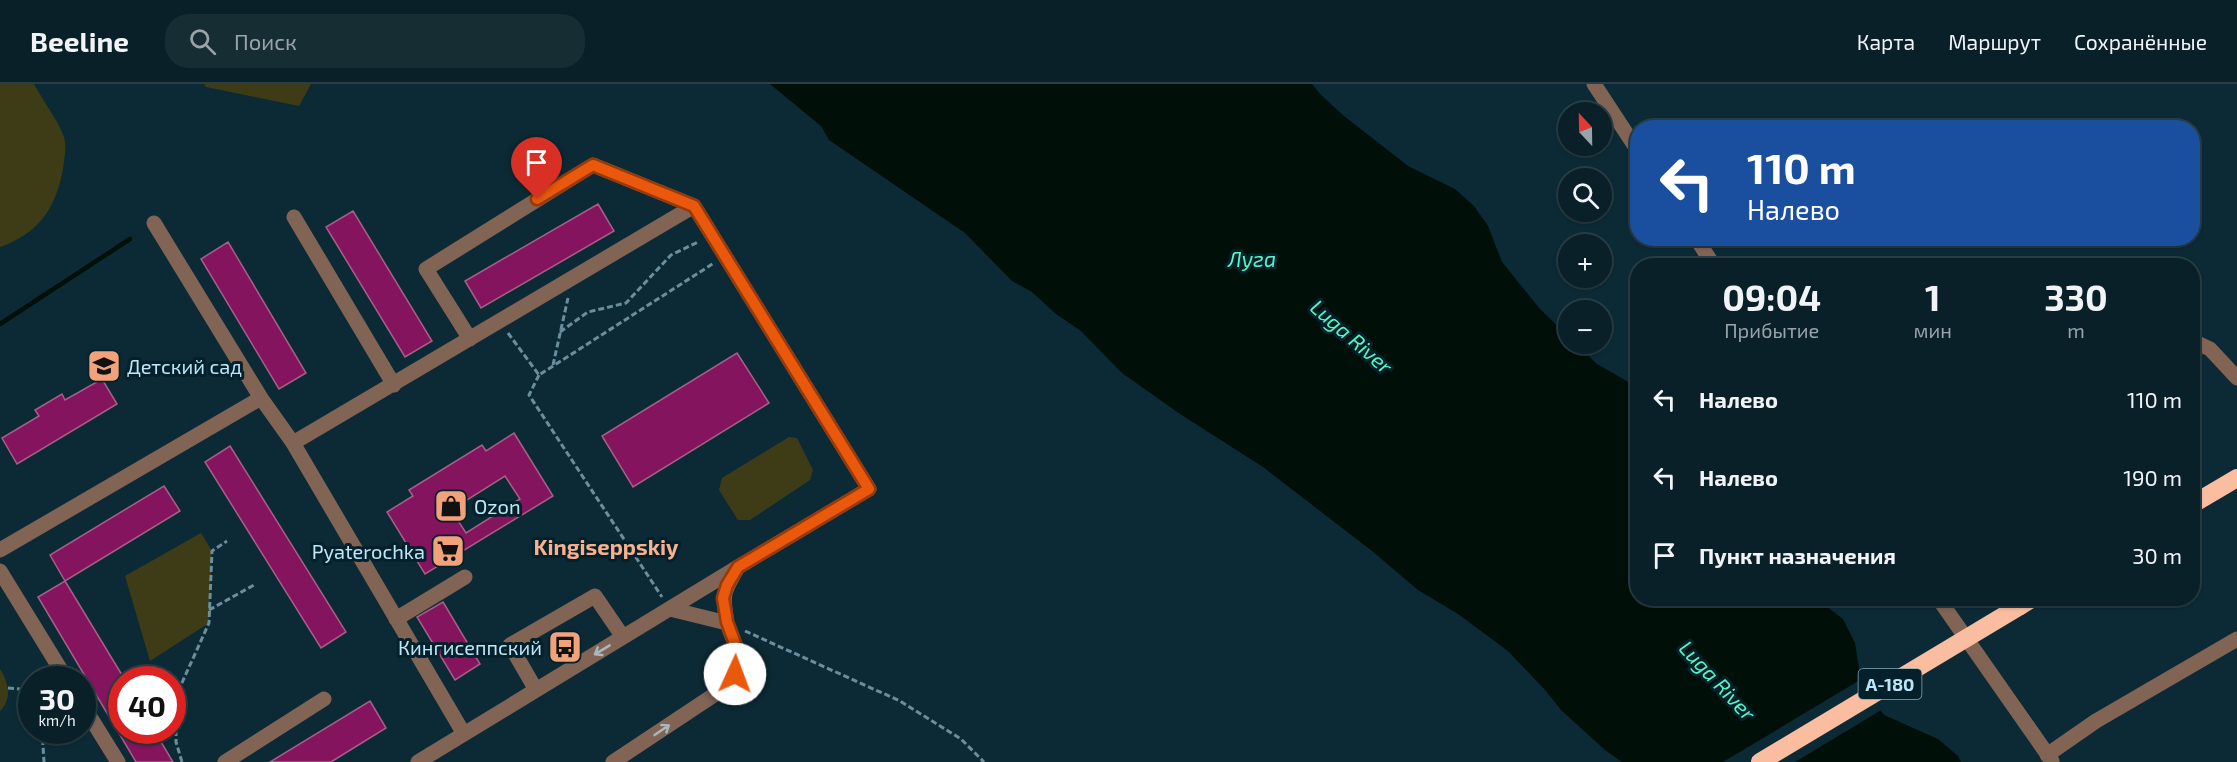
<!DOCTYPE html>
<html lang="ru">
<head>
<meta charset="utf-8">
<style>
	body { margin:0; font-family:"Exo 2",sans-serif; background:#172d34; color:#f1f3f6; height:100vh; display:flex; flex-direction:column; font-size:22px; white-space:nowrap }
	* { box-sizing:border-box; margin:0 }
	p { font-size:20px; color:#99a3a8 }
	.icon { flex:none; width:33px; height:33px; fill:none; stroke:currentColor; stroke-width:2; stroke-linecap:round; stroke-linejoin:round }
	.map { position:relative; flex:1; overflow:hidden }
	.sheet { position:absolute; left:1630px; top:174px; width:570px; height:348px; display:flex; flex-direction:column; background:#092028; border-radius:24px; box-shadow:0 2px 4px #0004,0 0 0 2px #293e45 }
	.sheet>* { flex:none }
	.hud { position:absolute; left:1630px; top:36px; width:570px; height:126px; border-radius:24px; box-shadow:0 2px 4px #0004,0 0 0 2px #293e45; background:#1a4fa0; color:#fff; overflow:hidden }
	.needle { width:39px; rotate:338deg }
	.fabs { position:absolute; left:1558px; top:18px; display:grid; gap:12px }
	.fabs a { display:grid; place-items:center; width:54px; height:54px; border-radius:50%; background:#092028; box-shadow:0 2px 4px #0004,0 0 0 2px #293e45; font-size:30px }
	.speed { position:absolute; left:18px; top:582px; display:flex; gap:12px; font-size:30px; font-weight:700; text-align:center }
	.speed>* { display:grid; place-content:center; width:78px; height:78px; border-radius:50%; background:#092028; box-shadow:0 2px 4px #0004,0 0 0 2px #293e45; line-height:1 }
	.speed small { font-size:15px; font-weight:400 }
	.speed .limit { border:9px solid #d22; background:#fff; color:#111 }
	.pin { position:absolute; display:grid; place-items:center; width:51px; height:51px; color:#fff; margin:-62px -26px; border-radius:50% 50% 50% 0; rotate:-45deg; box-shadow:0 0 6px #0007 }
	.pin .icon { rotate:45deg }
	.me { position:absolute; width:66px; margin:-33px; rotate:2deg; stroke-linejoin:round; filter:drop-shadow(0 0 4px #0008) }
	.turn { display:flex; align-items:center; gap:21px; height:126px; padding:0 18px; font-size:27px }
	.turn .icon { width:78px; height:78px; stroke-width:2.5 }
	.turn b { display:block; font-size:42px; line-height:51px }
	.eta { display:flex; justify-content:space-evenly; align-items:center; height:102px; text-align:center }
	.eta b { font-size:36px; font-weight:700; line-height:42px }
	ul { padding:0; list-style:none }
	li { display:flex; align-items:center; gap:18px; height:78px; padding:0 18px }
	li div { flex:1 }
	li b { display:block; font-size:22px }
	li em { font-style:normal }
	header { display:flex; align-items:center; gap:36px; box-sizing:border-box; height:84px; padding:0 30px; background:#092028; border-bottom:2px solid #293e45 }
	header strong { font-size:28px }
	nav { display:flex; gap:33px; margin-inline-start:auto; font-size:21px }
	.search { width:420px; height:54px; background:#172d34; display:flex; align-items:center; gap:15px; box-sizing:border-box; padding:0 21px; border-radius:24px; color:#99a3a8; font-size:22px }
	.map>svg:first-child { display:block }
	.green { fill:#3d3c17 }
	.water { fill:#000f08 }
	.pier { fill:#0c2a35 }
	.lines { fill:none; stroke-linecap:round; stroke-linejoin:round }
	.stream { stroke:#000f08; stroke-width:4.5 }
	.building { fill:#85145e; stroke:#a56086; stroke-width:1.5; fill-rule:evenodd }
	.path { stroke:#6a8e9e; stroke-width:3; stroke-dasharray:6 3; stroke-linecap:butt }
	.minor { stroke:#826455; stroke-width:15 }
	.highway { stroke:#fabda0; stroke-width:18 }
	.highway-bridge { stroke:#fabda0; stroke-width:18 }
	.oneway { stroke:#a8b8c0 }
	.route-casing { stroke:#983908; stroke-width:15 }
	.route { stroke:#ea580c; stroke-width:10 }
	.labels { text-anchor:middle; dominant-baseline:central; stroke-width:6; stroke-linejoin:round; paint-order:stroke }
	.shield { fill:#03202b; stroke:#84abbb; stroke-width:1.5 }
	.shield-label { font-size:18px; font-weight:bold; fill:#bce6f9 }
	.poi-label { font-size:20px; fill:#bce6f9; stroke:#03202b; text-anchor:start }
	.water-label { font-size:21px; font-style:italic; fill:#58f6c1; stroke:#03202b }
	.quarter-label { font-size:22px; font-weight:bold; fill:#fab08c; stroke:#03202b }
</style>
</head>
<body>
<header>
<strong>Beeline</strong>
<div class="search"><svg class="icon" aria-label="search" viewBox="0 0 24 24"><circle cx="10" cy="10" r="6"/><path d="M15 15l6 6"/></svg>Поиск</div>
<nav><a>Карта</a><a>Маршрут</a><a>Сохранённые</a></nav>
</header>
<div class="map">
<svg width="2237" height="678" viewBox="0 0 2237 678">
	<rect width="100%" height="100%" fill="#0c2a35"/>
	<path class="green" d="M0,0H34C42,15 59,38 64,53C67,63 64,75 63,85C56,124 38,150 0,163Z
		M204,0H311L299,22L206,3Z
		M789,353L797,354L813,386L810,396L750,436H738L719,406L722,394Z
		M201,449L212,467L209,539L150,577L125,492Z
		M0,585C8,597 13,615 0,627Z"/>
	<path class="water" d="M770,0H1312L1321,11L1344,32L1408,82L1455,105L1474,122L1488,142L1502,178L1540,225L1569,253V260H1576L1597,280L1630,299L1638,307V514L1817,515L1843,535L1855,559L1859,584L1869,612L1884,631L1938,655L1958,672L1961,678H1622L1605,666L1561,626L1546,607L1508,567L1458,530L1418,506L1372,467L1263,383L1180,330L1122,289L1081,247L1056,230L1032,208L1012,197L965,149L829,56L821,42Z"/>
	<path class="pier" d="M1865,593L1872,611L1883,625L1795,678H1723Z"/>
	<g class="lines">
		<path class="stream" d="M0,240L130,155"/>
	</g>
	<path class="building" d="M598,120L614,147L481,224L465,197Z
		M353,127L432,257L405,273L326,143Z
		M228,158L306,289L279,305L201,175Z
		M737,269L769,319L633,403L602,352Z
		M102,295L117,320L17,380L2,354L39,332L35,326L62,310L65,316Z
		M514,349L553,412L425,490L387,428L413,412L409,406L482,361L486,367ZM505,392L520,415L466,449L451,426Z
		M230,362L346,548L321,564L205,378Z
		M164,402L180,427L65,497L50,471Z
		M65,497L122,591V646H154L173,678H136L38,513Z
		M443,518L480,580L455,596L417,533Z
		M370,617L386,644L331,678H270Z"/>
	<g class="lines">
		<path class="path" d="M560,248L588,228L626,219L671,171L698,158
			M508,249L539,291L714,179
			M553,281L568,214
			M539,291L529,311L662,513
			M209,526L254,501
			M745,547L900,617L961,655L984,678
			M35,596L34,590L43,584
			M8,604L32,606
			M42,646L44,678
			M182,678L176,658V612L209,539L212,467L227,457"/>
		<path class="minor" d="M1594,0L1638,67
			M294,133L394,301
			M154,139L261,314
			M1696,154L1714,182
			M470,255L426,185L593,81L694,122
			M2193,257L2210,265L2237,294
			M293,359L694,122L869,405L738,483
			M0,466L261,314L293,359L464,650
			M0,487L67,596
			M1938,514L2052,677
			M396,535L465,493
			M536,606L510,561L595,512L623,553
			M82,620L118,678
			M2047,671L2096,637L2237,555
			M225,678L324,615
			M418,678L738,483C723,509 722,509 727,539
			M613,678L720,607L735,590L740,573L727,539L670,525"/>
		<path class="highway" d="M2193,420L2237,394
			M2020,522L2033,514"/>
		<path class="highway-bridge" d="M1760,678L2020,522"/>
	</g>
	<defs><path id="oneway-shaft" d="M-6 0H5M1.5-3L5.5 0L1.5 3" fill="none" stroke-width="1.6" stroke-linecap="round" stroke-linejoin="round" transform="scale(1.5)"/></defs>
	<g class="oneway">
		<use href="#oneway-shaft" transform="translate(602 566) rotate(149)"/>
		<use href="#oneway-shaft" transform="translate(662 646) rotate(-34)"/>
	</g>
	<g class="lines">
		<defs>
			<path id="route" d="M537,115L593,81L694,122L869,405L738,483L727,501L723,514L727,538L740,573L735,590"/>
		</defs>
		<use href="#route" class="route-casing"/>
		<use href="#route" class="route"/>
	</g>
	<defs>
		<symbol id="school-square" viewBox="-11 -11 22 22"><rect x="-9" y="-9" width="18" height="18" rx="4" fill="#f1a27b" stroke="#03202b"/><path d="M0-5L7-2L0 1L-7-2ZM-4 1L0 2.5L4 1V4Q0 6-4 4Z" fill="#111"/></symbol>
		<symbol id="shop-square" viewBox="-11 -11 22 22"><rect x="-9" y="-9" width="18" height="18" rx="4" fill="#f1a27b" stroke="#03202b"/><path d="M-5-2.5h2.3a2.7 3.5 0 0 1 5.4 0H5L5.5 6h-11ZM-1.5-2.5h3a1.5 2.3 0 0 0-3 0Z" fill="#111"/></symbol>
		<symbol id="supermarket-square" viewBox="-11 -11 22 22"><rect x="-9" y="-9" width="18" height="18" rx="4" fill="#f1a27b" stroke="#03202b"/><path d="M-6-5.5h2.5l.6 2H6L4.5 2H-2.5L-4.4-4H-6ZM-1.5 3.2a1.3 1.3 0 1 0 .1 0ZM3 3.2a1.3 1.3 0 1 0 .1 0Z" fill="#111"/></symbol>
		<symbol id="bus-square" viewBox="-11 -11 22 22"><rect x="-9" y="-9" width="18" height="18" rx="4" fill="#f1a27b" stroke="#03202b"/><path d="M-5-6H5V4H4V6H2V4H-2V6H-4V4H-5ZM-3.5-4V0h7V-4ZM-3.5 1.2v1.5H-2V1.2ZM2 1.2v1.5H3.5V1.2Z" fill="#111"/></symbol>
	</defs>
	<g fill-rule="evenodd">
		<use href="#school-square" x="85" y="263" width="38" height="38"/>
		<use href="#shop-square" x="432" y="403" width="38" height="38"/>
		<use href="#supermarket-square" x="429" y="448" width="38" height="38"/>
		<use href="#bus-square" x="546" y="544" width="38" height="38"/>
	</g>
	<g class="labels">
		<rect class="shield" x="1858.5" y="585" width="63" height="30" rx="4.5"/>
		<g class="shield-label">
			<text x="1890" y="600">А-180</text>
		</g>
		<g class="poi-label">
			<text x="127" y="282">Детский сад</text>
			<text x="474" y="422">Ozon</text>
			<text x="425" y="467" text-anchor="end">Pyaterochka</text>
			<text x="542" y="563" text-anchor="end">Кингисеппский</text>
		</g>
		<g class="water-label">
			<text x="1252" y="174">Луга</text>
			<text transform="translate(1352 252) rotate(41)">Luga River</text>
			<text transform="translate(1718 596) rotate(47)">Luga River</text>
		</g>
		<g class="quarter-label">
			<text x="606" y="462">Kingiseppskiy</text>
		</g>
	</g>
</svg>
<div class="fabs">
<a><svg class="needle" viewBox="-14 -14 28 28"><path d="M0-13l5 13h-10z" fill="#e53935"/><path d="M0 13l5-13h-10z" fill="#99a3a8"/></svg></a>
<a><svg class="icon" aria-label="search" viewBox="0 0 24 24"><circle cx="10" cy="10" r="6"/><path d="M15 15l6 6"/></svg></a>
<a>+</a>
<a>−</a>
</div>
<div class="speed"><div>30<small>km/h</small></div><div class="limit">40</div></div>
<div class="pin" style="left:537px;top:115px;background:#d93025"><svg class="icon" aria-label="arrive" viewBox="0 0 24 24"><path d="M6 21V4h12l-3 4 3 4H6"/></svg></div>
<svg class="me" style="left:735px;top:590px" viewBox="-20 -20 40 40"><circle r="19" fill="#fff"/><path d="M0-13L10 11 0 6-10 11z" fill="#ea580c"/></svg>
<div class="hud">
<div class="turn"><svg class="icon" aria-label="left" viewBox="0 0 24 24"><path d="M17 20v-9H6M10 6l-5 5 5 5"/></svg><div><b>110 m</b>Налево</div></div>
</div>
<section class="sheet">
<div class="eta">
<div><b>09:04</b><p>Прибытие</p></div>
<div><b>1</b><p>мин</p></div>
<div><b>330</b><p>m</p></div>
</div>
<ul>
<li><svg class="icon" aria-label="left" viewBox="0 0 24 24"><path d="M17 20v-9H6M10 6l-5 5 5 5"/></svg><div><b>Налево</b></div><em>110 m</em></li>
<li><svg class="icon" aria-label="left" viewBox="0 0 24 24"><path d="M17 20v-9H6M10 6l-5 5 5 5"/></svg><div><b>Налево</b></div><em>190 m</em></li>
<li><svg class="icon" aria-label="arrive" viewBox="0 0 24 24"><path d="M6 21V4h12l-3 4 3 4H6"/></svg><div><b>Пункт назначения</b></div><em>30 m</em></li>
</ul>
</section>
</div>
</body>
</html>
